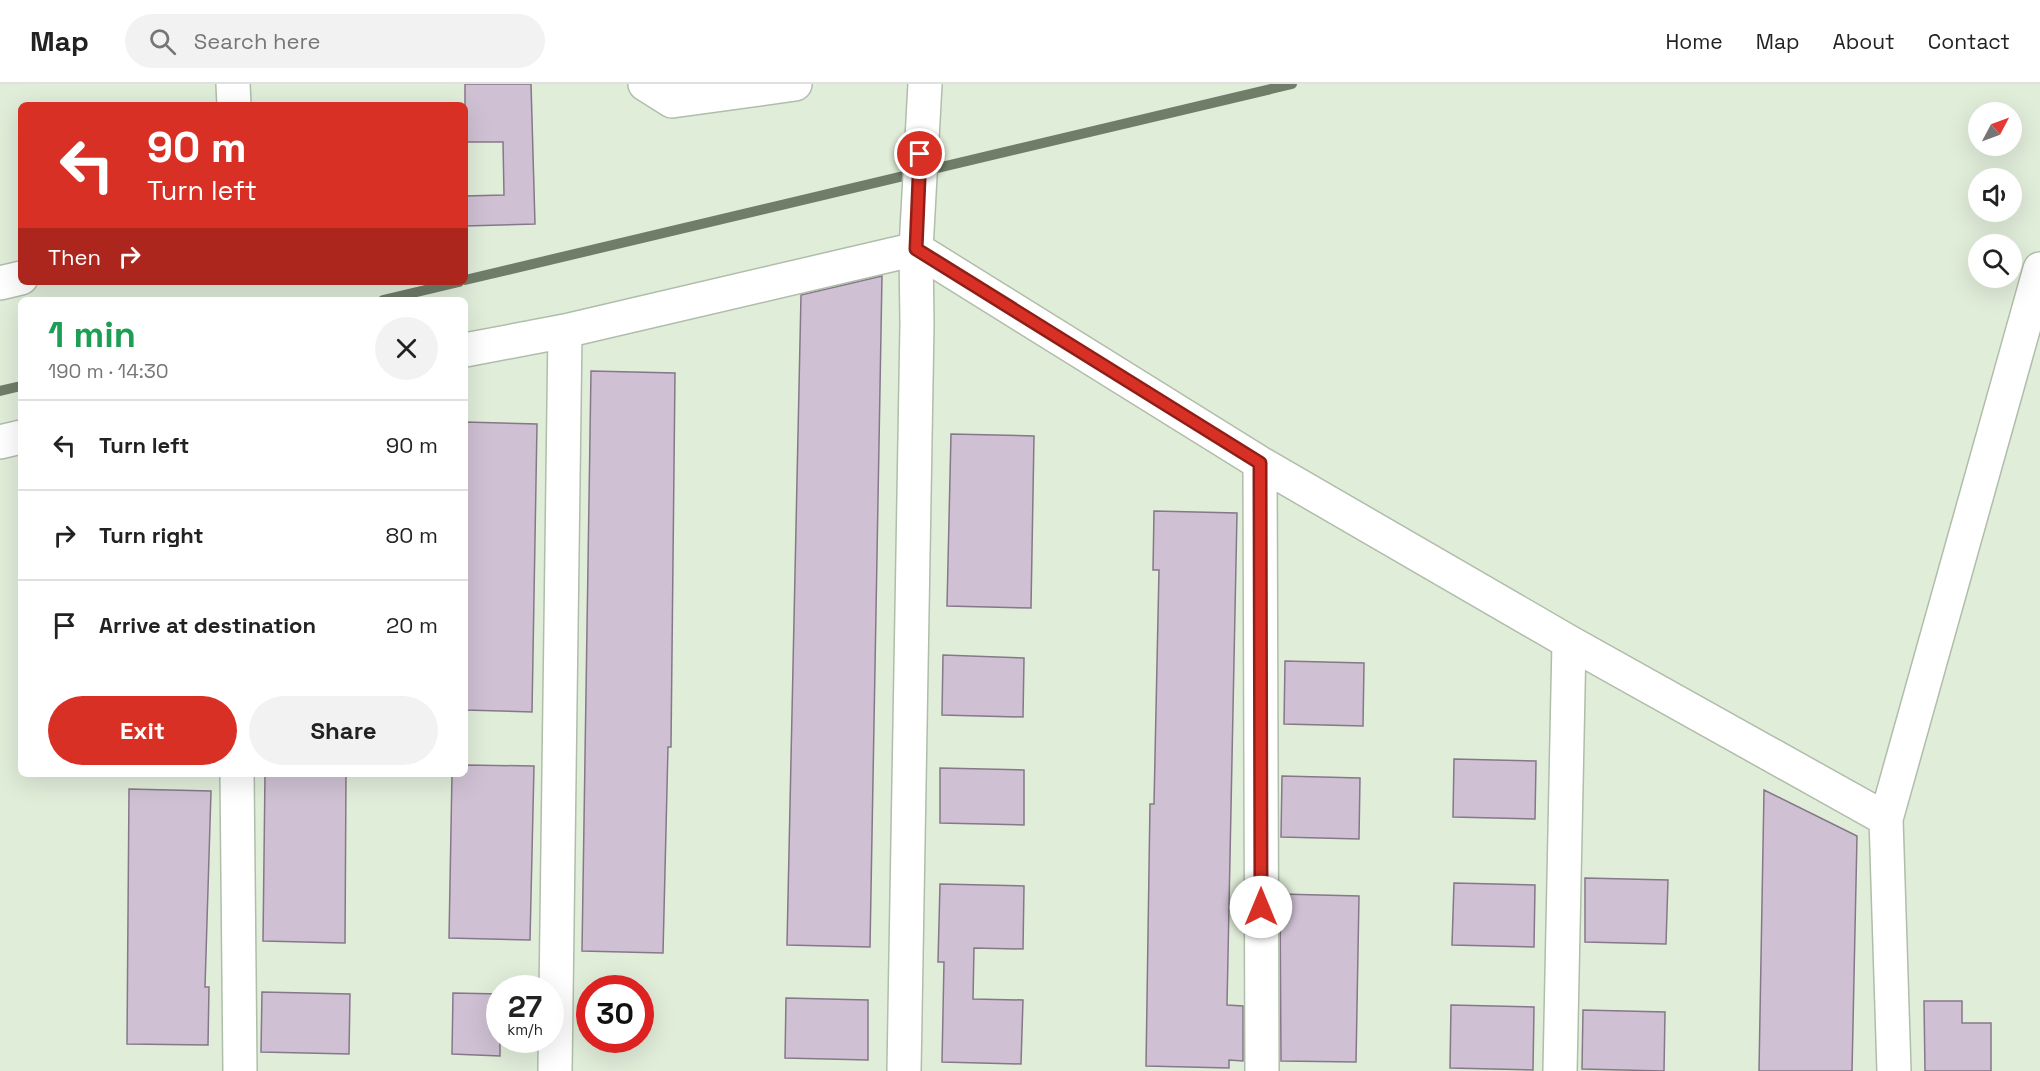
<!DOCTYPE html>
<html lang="en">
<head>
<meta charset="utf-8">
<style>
	body { margin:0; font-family:"Space Grotesk",sans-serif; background:#f2f2f2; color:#222; height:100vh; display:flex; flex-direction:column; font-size:22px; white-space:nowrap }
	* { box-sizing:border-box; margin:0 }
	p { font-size:20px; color:#767676 }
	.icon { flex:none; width:33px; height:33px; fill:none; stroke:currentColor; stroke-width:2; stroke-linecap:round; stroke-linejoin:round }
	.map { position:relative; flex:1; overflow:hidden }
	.sheet { position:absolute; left:18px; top:213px; width:450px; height:480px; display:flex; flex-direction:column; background:#fff; border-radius:9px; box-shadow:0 6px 24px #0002 }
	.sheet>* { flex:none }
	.hud { position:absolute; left:18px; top:18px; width:450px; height:183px; border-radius:9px; box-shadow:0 6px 24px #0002; background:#d93025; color:#fff; overflow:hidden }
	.needle { width:39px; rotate:49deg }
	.tools { position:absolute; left:1968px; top:18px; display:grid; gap:12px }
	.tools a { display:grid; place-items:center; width:54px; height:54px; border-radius:50%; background:#fff; box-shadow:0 6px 24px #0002; font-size:30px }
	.speed { position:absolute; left:486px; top:891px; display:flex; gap:12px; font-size:30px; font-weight:700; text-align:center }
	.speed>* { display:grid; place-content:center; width:78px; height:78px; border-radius:50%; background:#fff; box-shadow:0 6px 24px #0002; line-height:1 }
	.speed small { font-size:15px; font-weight:400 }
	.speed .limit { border:9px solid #d22; background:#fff; color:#111 }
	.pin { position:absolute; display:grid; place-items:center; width:51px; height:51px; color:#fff; margin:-26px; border:3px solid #fff; border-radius:50%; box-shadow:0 2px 6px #0007 }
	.me { position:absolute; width:66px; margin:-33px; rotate:0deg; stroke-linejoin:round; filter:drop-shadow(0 0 4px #0008) }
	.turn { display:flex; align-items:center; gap:21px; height:126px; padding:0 30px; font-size:27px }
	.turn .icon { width:78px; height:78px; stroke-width:2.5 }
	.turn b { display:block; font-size:42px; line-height:51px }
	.then { display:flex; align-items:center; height:57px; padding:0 30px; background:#0003; gap:12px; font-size:22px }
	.round { display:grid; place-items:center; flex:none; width:63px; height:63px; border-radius:32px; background:#f2f2f2 }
	.summary { display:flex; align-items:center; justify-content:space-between; height:102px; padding:0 30px }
	h1 { font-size:36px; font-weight:700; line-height:45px; color:#1e9e55 }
	.action { display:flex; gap:12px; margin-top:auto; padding:12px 30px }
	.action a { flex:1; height:69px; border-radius:36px; background:#d93025; color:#fff; font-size:24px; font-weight:700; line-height:69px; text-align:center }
	.action a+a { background:#f2f2f2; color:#222 }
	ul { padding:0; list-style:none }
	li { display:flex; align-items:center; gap:18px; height:90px; padding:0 30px; border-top:2px solid #e0e0e0 }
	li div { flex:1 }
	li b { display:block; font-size:22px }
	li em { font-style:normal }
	header { display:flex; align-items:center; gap:36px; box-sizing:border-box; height:84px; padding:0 30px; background:#fff; border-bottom:2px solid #e0e0e0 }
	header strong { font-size:28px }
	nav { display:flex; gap:33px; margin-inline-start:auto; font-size:21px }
	.search { width:420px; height:54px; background:#f2f2f2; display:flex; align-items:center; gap:15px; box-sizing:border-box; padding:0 21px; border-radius:33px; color:#767676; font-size:22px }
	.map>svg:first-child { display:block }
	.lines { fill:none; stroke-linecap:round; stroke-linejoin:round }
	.stream { stroke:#6f7d69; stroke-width:10 }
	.building { fill:#cfc1d3; stroke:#857889; stroke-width:1.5 }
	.minor-casing { stroke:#b0bdaa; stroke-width:36 }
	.minor { stroke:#fff; stroke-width:33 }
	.route-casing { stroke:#8d1f18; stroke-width:15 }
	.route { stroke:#d93025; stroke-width:10 }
</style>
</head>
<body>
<header>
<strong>Map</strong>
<div class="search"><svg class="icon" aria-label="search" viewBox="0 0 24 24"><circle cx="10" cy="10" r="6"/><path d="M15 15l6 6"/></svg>Search here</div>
<nav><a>Home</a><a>Map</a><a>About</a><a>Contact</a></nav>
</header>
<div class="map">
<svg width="2040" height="987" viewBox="0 0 2040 987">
	<rect width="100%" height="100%" fill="#e0edd9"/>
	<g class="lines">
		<path class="stream" d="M465,196L1292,0
			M383,216L459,198
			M0,307L21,302"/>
	</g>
	<path class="building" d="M465,0H531L535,140L465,142V112L504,111L503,58H465Z
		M882,192L870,863L787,861L801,211Z
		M591,287L675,289L671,663H668L663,869L582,867Z
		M465,338L537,340L532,628L465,626Z
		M951,350L1034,352L1031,524L947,522Z
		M1154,427L1237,429L1227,921L1243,922V977L1229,976V984L1146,982L1150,720H1154L1159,486H1153Z
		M943,571L1024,574L1023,633L942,631Z
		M1285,577L1364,579L1363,642L1284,640Z
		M1454,675L1536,677L1535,735L1453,733Z
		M465,681L534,682L530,856L449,854L452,690H465Z
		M940,684L1024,686V741L940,739Z
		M265,690H346L345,859L263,857Z
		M1282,692L1360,694L1359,755L1281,753Z
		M129,705L211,707L205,903H209L208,961L127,960Z
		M1764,706L1857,752L1852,987H1759Z
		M1585,794L1668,796L1666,860L1585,858Z
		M1454,799L1535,801L1534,863L1452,861Z
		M940,800L1024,802L1023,865L974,864L973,915L1023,916L1021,980L942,978L944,878H938Z
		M1280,810L1359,812L1356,978L1281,977Z
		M262,908L350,910L349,970L261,968Z
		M453,909L500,910V972L452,970Z
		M786,914L868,916V976L785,974Z
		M1924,917H1962V939H1991V987H1925Z
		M1451,921L1534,923L1533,986L1450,984Z
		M1583,926L1665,928L1664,987L1582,985Z"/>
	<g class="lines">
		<defs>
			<path id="minor" d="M233,0L234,21
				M645,0L672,17L795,0
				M0,199L21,194
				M465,266L565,247L916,165L1260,379L1569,558L1886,735
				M0,358L21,353
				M1260,379L1262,987
				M237,690L240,987
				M555,987L565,247
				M904,987L917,240L916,165L925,0
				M1560,987L1569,558
				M1894,987L1886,735L2040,185"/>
		</defs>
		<use href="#minor" class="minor-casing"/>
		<use href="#minor" class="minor"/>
	</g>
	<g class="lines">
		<defs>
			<path id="route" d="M920,70L916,165L1260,379L1261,823"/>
		</defs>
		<use href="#route" class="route-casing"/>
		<use href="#route" class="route"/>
	</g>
</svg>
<div class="tools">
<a><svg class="needle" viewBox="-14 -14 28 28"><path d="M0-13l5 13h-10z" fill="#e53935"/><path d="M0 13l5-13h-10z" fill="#767676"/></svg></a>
<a><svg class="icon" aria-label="sound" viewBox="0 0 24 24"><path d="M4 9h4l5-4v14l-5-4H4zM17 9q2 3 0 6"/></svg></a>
<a><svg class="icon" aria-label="search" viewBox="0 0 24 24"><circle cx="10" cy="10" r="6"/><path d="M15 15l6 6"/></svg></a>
</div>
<div class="speed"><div>27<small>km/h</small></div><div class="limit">30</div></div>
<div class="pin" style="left:920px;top:70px;background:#d93025"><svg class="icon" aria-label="arrive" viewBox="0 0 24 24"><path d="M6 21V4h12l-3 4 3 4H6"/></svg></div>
<svg class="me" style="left:1261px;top:823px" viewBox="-20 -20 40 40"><circle r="19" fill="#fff"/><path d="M0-13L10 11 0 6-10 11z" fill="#d93025"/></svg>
<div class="hud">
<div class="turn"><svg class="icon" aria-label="left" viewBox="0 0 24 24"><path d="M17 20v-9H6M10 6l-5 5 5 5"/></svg><div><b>90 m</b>Turn left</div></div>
<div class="then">Then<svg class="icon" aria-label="right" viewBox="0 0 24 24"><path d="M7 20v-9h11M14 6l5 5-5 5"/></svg></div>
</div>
<section class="sheet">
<div class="summary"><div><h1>1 min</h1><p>190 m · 14:30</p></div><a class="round"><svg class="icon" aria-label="close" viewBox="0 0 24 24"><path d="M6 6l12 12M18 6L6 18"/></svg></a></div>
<ul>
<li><svg class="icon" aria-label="left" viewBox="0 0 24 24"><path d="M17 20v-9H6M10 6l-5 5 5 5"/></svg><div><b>Turn left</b></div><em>90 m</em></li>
<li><svg class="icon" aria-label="right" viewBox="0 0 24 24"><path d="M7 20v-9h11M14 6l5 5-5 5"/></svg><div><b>Turn right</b></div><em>80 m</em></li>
<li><svg class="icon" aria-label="arrive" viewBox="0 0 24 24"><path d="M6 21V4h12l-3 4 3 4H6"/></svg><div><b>Arrive at destination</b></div><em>20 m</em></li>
</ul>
<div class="action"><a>Exit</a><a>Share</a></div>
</section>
</div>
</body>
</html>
